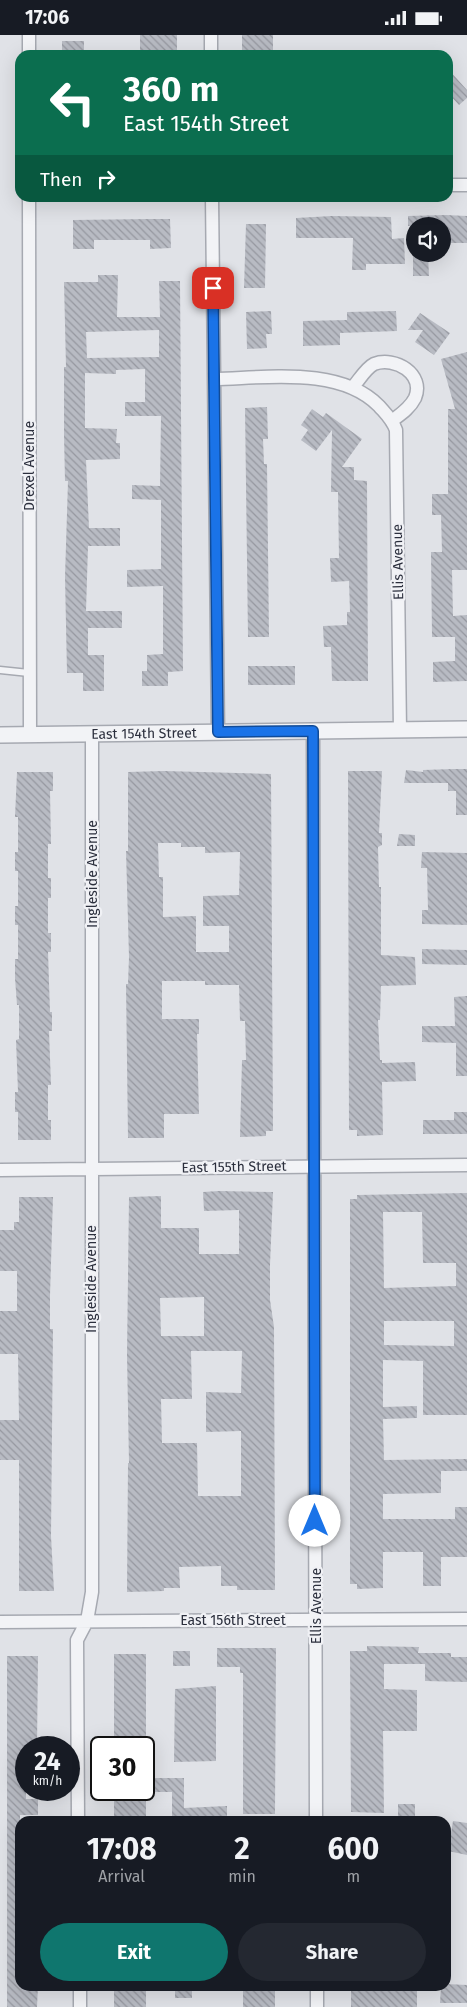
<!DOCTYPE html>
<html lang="en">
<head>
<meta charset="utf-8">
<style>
	body { margin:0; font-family:"Fira Sans",sans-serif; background:#242831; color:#f1f3f6; height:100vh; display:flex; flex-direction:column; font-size:19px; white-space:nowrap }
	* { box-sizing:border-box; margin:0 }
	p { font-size:16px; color:#9ea1a6 }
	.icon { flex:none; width:28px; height:28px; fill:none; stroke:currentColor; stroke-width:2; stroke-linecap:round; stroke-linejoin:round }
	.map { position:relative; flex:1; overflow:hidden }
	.side { position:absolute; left:15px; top:1781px; width:436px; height:175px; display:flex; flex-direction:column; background:#171b24; border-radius:15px; box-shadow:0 5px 20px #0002 }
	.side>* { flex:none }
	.top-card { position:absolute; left:15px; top:15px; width:438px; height:152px; border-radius:15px; box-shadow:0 5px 20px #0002; background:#0b6e4f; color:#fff; overflow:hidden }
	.buttons { position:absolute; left:406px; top:182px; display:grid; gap:10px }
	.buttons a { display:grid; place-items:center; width:45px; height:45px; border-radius:50%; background:#171b24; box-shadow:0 5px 20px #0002; font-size:25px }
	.speed { position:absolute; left:15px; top:1701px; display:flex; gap:10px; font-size:25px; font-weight:700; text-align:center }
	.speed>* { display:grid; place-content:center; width:65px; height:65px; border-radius:50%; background:#171b24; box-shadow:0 5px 20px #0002; line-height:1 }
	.speed small { font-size:12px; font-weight:400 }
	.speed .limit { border:2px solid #111; border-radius:8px; background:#fff; color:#111 }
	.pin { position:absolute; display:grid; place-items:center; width:42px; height:42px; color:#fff; margin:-21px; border-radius:10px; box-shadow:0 2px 8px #0006 }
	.me { position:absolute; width:55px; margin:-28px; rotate:0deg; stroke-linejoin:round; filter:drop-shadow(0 0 4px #0008) }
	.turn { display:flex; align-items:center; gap:18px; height:105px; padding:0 25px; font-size:22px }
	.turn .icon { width:65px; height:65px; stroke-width:2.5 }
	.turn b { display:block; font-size:35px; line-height:42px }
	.then { display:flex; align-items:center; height:48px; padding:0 25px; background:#0003; gap:10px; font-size:19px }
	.eta { display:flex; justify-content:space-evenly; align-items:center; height:85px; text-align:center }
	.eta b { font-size:30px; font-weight:700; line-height:35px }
	.action { display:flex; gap:10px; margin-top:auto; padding:10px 25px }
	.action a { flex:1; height:58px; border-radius:30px; background:#0f766e; color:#fff; font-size:20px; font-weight:700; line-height:58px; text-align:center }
	.action a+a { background:#242831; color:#f1f3f6 }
	.status { display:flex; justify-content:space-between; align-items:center; height:35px; padding:0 25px; background:#171b24; direction:ltr }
	.status svg { height:14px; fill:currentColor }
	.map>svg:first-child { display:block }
	.building { fill:url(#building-back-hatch); fill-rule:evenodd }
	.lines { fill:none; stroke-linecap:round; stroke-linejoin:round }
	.service-casing { stroke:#a6a9b1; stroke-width:9 }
	.minor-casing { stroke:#a6a9b1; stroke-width:15 }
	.tertiary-casing { stroke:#a6a9b1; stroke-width:18 }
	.service { stroke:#f2f3f6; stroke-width:6 }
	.minor { stroke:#f2f3f6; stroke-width:12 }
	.tertiary { stroke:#f2f3f6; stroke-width:15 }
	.route-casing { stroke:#114b97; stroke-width:12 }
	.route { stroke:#1a73e8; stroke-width:9 }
	.labels { text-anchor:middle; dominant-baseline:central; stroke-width:4.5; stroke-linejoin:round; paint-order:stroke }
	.street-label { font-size:14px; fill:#2b2f3d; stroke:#f0f1f5 }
</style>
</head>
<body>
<div class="status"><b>17:06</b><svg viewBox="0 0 49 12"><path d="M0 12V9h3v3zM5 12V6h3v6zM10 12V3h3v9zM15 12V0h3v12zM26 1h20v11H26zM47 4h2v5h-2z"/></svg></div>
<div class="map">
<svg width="467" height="1972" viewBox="0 0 467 1972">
	<defs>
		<pattern id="building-back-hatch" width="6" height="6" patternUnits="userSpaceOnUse" patternTransform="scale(1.25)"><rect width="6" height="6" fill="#b8bbc3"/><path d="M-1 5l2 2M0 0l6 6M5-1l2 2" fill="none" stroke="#9698a0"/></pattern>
	</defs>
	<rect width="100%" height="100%" fill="#e0e2e7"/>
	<path class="building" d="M140,0H177V16L140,15Z
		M242,0H273V16H242Z
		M62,6H84V20H62Z
		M448,34L467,55V63L459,70L448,58Z
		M446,180L467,181V208H442V191H408V181Z
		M332,181L391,182L392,204L404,203L405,229H366V235H352L353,203H296V183Z
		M150,184H170L171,213L150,214V205H94V214H73V185Z
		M246,189H266L265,253H244Z
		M413,219H428L429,241H413Z
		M98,240H118L117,282H160L159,246H180L183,636L168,637V651H142V636H147V620L163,619V551L127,552V535L161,534V465L132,464V450L160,451L161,381H125V367H145V334L116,335V339L85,338V393L117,394L116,408H120V424L86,425L89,493H120V511H88L86,576H122V593H88V620H104V656H83V638H67L65,542L68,446H65L64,400V332H66L64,247H98ZM159,295V322L87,323L86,297Z
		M271,276L272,299H266L267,313L247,314L246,277Z
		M396,276L397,296L340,298V310L303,311V286L347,285V277Z
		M420,278L450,298L434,320L415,307L423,295H408Z
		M467,317V535H452L453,581L467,580V646L433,647V627L455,626V602H432L431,517H442L441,480H432V459H448V374H455L441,324Z
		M267,372L268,404H263L264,429H267L269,602H248L245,373Z
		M312,374L323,382L326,378L362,404L342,432H354V445L367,446L368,646H332L331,612H324L323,591L347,590V577H350L349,546L331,547L330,523H339L338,457H331L332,395L316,416L301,405L308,395L301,390Z
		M248,631H295V650H248Z
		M453,734H467V780H456V756H448V748H404L406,735L423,737V735Z
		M164,736L271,739L273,1096H266V1101L240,1102L242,1025H246L245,986H240L239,950H205V946H162V984H199V999H197L199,1079H164V1103H128L126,949H128L129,922L126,816H128V737ZM158,808H181V812H205V818L240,817L239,860L203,861V891H229V917H196V881L163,882V842H159Z
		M348,736H382L379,798H382V810L378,812L379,852H381V920L415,922L416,950L381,951L380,985H378L380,1025H382V1028L415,1027L416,1046L382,1047L383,1100L357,1101V1095H349Z
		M17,737H53V756H50L51,809H48V843H51V863H48V898H51V917H48L50,977H52V996H49L51,1050H48V1085H51V1105H18V1077H15V1057H18L16,1005L19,1004V970H17L15,943V924H18V890H15V871H18V836H15V817H18V782H15Z
		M399,799L415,800V811H397Z
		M422,817L467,818V890L422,889V875H428L427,833H421Z
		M422,914L467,915V930L422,929Z
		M467,961V1041H456V1008L422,1007V991H455L454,962Z
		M454,1077H467V1099H423V1085H454Z
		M219,1156L273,1157L270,1230V1265L274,1292L275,1555H237V1551H221V1531L179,1532L180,1553H164V1556L127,1557L128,1428H129L127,1320L129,1162L161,1161V1193H199V1219H239V1175L204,1176L203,1157ZM204,1262V1301H161L160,1263ZM191,1316H242L241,1358L206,1357V1397L241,1396V1461H198L197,1408H162L161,1364H192Z
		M467,1158V1380H423V1326L383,1325V1372L417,1371V1383L383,1384L384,1425L467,1424V1436H441V1458L383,1459V1484H455V1472H467V1522H441V1551H423V1517H383V1553L357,1554V1549H350V1164H357V1160ZM383,1177H422L423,1228H456V1251L384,1253ZM384,1286H454V1311L384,1310Z
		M19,1162H53L50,1261V1294H53L51,1501L54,1556H19V1425H0V1385H19L18,1319H0V1276H17V1236H0V1195H14V1187H19Z
		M367,1611L419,1612L418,1618H451V1622H467V1647L425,1646V1629H384V1654L417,1655V1696H383L384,1778L351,1777L350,1616H367Z
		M217,1613H276L275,1779H243V1638H240V1632H217Z
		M173,1616H190V1631H173Z
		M114,1619H146V1712H114Z
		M7,1621H38L37,1712H26V1764H38V1780H20V1951H38L37,1972H7Z
		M216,1651V1726L174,1727L175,1654Z
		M144,1743H184V1773L227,1771V1786H172V1757H144Z
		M114,1762H146V1781H114Z
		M398,1769H415V1783H398Z
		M453,1786L467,1788V1820L448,1816Z
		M446,1949L467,1950V1968H440L441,1951Z
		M114,1951H146V1972H114Z
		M175,1951H192V1963H175Z
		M243,1951H275V1972H243Z
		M351,1951H417V1972H351Z"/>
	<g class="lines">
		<defs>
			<path id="service" d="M0,635L29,638"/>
			<path id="minor" d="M29,0V20
				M211,0V20
				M448,150H467
				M29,162L30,700
				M212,162L218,697
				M214,344C266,343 340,331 379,371C386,379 392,384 396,395L400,695
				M353,352C359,345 366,333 374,329C395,321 425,339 415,363C410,373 401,379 393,385
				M313,696L316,1786
				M0,1135L467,1130
				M0,1587L467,1584
				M78,1786L77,1605L87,1586L92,1557V699
				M80,1951V1972
				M317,1951V1972"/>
			<g id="tertiary">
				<path id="s1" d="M0,700L467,694"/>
			</g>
		</defs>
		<use href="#service" class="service-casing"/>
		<use href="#minor" class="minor-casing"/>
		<use href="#tertiary" class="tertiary-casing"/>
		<use href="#service" class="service"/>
		<use href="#minor" class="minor"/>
		<use href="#tertiary" class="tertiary"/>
	</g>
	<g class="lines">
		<defs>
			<path id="route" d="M213,253L218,697L313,696L315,1486"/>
		</defs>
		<use href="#route" class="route-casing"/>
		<use href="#route" class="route"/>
	</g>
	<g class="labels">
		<g class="street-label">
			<text transform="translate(29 431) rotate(-90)">Drexel Avenue</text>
			<text transform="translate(398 527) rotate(-91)">Ellis Avenue</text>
			<text stroke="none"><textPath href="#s1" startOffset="144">East 154th Street</textPath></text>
			<text transform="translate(92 839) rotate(-90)">Ingleside Avenue</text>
			<text transform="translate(234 1132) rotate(-1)">East 155th Street</text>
			<text transform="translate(91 1244) rotate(-90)">Ingleside Avenue</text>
			<text transform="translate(316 1571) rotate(-90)">Ellis Avenue</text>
			<text x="233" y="1585">East 156th Street</text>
		</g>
	</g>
</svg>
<div class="buttons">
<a><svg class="icon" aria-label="sound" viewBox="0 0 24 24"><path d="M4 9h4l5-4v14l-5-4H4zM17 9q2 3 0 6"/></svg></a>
</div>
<div class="speed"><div>24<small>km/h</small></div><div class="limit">30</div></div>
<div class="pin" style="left:213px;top:253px;background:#d93025"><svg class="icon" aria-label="arrive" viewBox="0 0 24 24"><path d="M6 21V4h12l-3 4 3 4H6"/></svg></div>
<svg class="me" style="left:315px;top:1486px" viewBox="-20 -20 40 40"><circle r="19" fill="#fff"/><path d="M0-13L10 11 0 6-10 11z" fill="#1a73e8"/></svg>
<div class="top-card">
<div class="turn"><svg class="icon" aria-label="left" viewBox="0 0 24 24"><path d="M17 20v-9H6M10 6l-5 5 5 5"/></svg><div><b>360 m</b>East 154th Street</div></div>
<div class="then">Then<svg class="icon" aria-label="right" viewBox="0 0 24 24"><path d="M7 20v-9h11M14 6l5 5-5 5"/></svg></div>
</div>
<section class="side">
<div class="eta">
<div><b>17:08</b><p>Arrival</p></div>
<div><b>2</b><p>min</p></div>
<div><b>600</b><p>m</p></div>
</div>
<div class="action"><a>Exit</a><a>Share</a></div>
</section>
</div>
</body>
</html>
